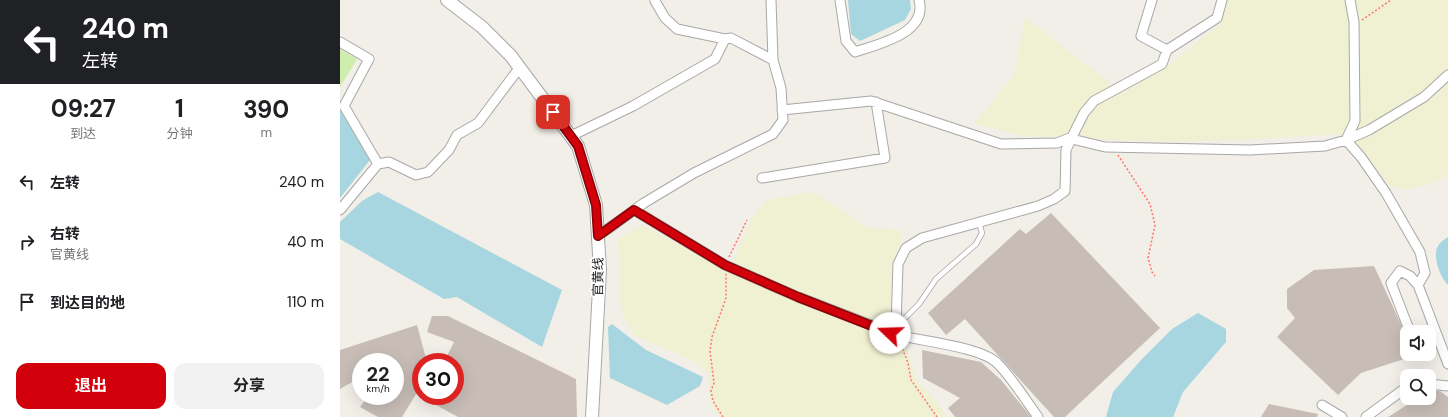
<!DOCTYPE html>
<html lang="zh">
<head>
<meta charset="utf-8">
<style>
	body { margin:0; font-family:"DM Sans","Noto Sans SC",sans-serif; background:#f2f2f2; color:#202124; height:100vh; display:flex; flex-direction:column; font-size:15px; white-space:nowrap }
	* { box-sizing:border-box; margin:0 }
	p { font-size:13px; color:#757577 }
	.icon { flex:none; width:22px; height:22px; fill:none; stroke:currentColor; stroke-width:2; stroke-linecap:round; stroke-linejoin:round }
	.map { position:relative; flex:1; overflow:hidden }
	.side { display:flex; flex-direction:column; background:#fff; width:340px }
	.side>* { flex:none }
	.top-card { background:#202124; color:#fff; overflow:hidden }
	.tools { position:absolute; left:1060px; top:325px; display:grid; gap:8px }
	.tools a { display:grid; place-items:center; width:36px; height:36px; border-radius:8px; background:#fff; box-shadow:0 4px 16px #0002; font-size:20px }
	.speed { position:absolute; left:12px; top:353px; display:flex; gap:8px; font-size:20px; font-weight:700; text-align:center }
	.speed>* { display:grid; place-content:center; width:52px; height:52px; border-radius:50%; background:#fff; box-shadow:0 4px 16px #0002; line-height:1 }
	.speed small { font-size:10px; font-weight:400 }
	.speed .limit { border:6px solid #d22; background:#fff; color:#111 }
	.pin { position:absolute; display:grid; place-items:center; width:34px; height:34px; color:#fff; margin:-17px; border-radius:8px; box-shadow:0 2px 6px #0006 }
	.me { position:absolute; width:44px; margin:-22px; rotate:291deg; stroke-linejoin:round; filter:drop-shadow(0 0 3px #0008) }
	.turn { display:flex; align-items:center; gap:14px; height:84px; padding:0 16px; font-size:18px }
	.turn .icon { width:52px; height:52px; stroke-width:2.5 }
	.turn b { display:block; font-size:28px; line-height:34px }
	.eta { display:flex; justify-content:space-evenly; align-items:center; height:68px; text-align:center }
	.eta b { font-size:24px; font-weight:700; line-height:28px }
	.primary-button { display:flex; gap:8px; margin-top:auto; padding:8px 16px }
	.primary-button a { flex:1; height:46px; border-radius:12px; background:#d2000a; color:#fff; font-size:16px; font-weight:700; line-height:46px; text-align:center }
	.primary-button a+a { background:#f2f2f2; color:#202124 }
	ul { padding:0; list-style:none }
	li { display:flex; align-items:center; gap:12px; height:60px; padding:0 16px }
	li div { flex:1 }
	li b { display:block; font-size:15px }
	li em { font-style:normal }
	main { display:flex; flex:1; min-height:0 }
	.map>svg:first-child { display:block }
	.farmland { fill:#f0f1d3 }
	.grass { fill:#cfedac }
	.water { fill:#a7d6e1 }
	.building { fill:#c7bdb6 }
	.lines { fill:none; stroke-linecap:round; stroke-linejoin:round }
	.service-casing { stroke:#a8a8a8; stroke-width:6 }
	.minor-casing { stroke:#a8a8a8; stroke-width:11 }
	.tertiary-casing { stroke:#a8a8a8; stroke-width:14 }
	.path { stroke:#ff746b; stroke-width:1.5; stroke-dasharray:2 2; stroke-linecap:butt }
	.service { stroke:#fff; stroke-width:4.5 }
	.minor { stroke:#fff; stroke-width:9 }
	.tertiary { stroke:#fff; stroke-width:12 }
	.route-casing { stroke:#880006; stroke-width:10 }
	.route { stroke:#d2000a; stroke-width:7 }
	.labels { text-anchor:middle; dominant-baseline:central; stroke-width:3.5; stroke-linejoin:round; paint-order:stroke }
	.street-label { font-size:13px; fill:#212121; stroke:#fff }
</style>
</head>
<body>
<main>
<section class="side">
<div class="top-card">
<div class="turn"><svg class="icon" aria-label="left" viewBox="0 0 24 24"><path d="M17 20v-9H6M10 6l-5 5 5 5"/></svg><div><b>240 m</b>左转</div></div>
</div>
<div class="eta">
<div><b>09:27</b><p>到达</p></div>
<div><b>1</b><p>分钟</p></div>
<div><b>390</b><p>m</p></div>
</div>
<ul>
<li><svg class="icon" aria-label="left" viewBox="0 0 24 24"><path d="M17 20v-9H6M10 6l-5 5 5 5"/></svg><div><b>左转</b></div><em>240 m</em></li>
<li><svg class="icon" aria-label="right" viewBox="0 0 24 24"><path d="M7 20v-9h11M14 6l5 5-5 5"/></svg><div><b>右转</b><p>官黄线</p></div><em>40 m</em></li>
<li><svg class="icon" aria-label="arrive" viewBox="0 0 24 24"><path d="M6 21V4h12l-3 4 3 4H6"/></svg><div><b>到达目的地</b></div><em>110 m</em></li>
</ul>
<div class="primary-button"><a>退出</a><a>分享</a></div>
</section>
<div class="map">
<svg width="1108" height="417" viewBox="0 0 1108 417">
	<rect width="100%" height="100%" fill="#f2eee8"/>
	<path class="farmland" d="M887,0H1108V174L1095,182L1066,190L1049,185L1016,143L1002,134L925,139L824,142L682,136L634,124L674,75L685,17L780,91L823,69L879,25Z
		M473,192L527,227L561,231L562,241L555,259L550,323L567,351L577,382L585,388L608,417H380L372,406L369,391V374L353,361L294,335L281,311L278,239L303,225L389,271L411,220L427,200Z"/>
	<path class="grass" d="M0,49L17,59L0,87Z"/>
	<path class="water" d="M508,0H570L571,9L565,20L520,41L511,34Z
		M0,110L30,160L0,198Z
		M38,192L222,290L202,347L117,297L104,299L0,239V222L22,201Z
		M1108,237V285C1100,277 1092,256 1098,246C1100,242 1105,239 1108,237Z
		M858,313L886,329V342L843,392L833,417H766L773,392L802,359L832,329Z
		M272,324L306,350L363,377L360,386L327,405L270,378L268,327Z"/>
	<path class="building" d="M711,213L820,328L725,417H714L625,319L606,335L588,313L680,229L686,234Z
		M1034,266L1067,337V358L1021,373L998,395L937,337L955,318L947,308V289L974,270Z
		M92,316H108L236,379L237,417H118L76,394L62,417H38L20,407L28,396H55V362H21V377L0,389V350L77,325L87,362H81V396H115V362H104L114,342L87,332Z
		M582,350L641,362L661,380L691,417H615L608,408L620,398L583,378Z
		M1095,391H1100L1108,397V417H1048L1075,400L1089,398V393Z
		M929,404L978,414L977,417H921Z"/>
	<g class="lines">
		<defs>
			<path id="service" d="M557,326L579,304L596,279L636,244L642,233L639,222"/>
			<path id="minor" d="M500,0L506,41L515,52C539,44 588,33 579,0
				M812,0L801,36L827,50L877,18L882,0
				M1010,0L1014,22L1015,121L1006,140L1021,157L1046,193L1080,252L1085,273L1078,285
				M315,1L325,18L337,29L385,39
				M0,42L29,59L4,106L38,164
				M442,110L531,101L661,144L717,143L732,137L744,113L754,101L822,64L827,50
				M231,136L293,106L375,59L385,39L391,38L433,60
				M422,178L545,158L536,102
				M0,210L38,164L49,162L76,175L88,172L109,150L117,135L138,123L180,67
				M294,210L385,265L458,297L557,335L556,327L558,264L566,248L582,238L698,206L714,199L725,191L726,150L732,137L736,140L765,147L910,150L985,146L1006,140L1029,130L1084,97L1108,75
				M258,236L304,203L354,173L433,134L443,120L441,88L433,60L431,0
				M1070,332L1051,283L1060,271L1070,276L1078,285L1108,364
				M557,335C581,341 641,347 657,363C670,375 687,402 698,417
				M1089,384L1108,386
				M982,405L1002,417
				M1026,417L1067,387"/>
			<path id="tertiary" d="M107,0L142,27L171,56L238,146L256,205L260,270L252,417"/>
		</defs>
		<use href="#service" class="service-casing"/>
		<use href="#minor" class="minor-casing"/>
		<use href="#tertiary" class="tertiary-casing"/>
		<path class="path" d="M1022,20L1051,0
			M778,155L810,204L815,225L808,258L812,272L815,276
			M389,257L407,220
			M561,345L568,363L571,380L597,417
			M383,417L373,401L371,391L374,383L370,351L372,337L386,298V274"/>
		<use href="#service" class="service"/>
		<use href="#minor" class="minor"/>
		<use href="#tertiary" class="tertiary"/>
	</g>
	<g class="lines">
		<defs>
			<path id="route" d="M213,112L238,146L256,205L258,236L294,210L385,265L458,297L550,333"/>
		</defs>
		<use href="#route" class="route-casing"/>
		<use href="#route" class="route"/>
	</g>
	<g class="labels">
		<g class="street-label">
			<text transform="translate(258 277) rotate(-89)">官黄线</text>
		</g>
	</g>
</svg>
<div class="tools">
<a><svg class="icon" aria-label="sound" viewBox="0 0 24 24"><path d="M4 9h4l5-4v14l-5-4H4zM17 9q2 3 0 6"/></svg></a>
<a><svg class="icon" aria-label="search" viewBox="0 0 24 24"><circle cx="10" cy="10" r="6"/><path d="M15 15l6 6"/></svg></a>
</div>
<div class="speed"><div>22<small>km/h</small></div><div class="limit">30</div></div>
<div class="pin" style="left:213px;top:112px;background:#d93025"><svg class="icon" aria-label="arrive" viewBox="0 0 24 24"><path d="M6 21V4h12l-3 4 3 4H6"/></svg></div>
<svg class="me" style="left:550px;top:333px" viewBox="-20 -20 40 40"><circle r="19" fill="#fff"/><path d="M0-13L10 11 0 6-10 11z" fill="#d2000a"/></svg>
</div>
</main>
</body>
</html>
